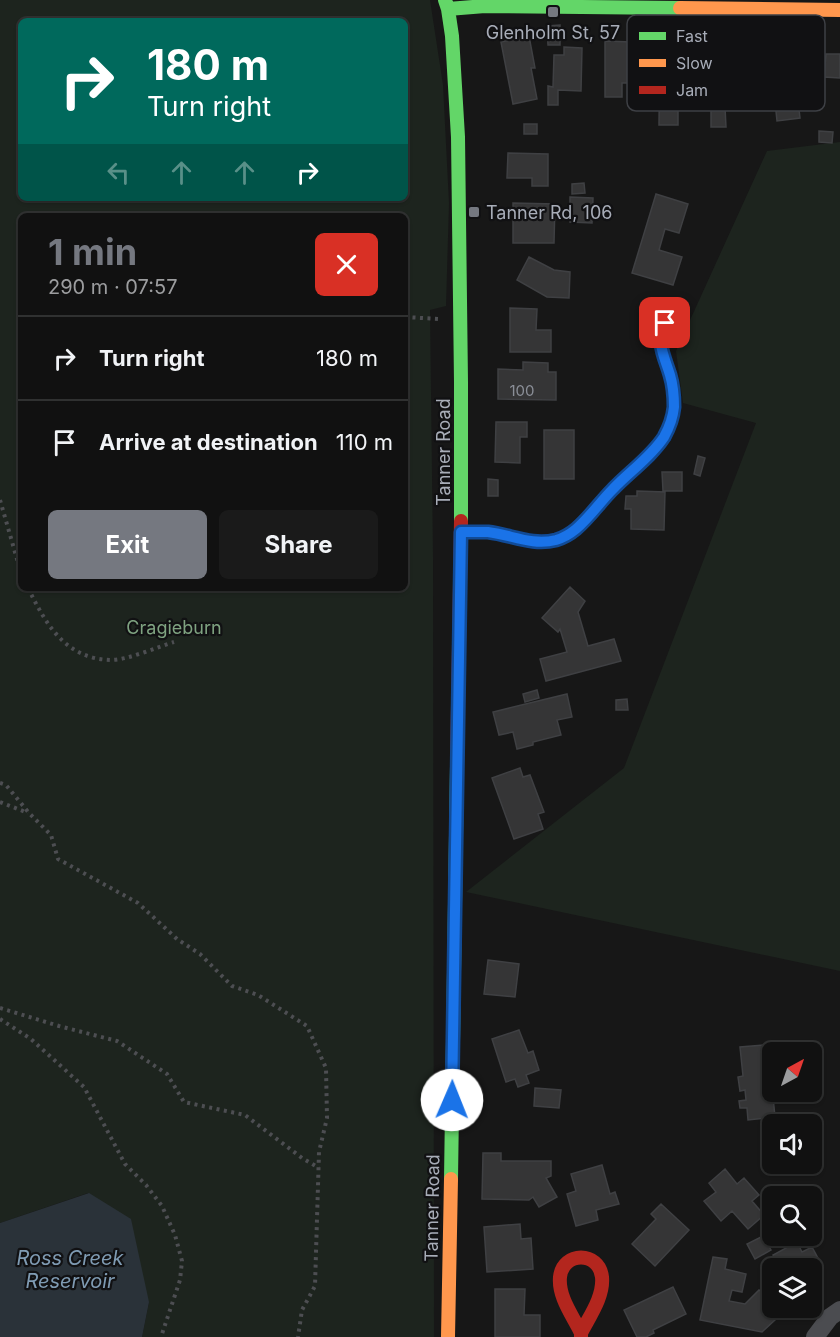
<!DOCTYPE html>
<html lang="en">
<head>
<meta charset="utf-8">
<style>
	body { margin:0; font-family:Inter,sans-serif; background:#1a1a1a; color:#f1f3f6; height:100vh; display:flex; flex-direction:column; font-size:22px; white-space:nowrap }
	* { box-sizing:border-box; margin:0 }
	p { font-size:20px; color:#9c9d9f }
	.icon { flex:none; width:33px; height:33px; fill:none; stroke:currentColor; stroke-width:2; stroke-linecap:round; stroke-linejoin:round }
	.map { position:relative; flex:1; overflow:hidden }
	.side { position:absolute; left:18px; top:213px; width:390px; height:378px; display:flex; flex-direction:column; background:#111; border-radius:9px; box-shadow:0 2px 4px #0004,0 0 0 2px #303131 }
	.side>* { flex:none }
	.guide { position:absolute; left:18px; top:18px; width:390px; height:183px; border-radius:9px; box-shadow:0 2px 4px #0004,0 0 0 2px #303131; background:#00695c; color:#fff; overflow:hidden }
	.needle { width:39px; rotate:40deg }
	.tools { position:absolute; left:762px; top:1042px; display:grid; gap:12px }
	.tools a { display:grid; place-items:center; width:60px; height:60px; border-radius:9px; background:#111; box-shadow:0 2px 4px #0004,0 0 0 2px #303131; font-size:30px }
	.pin { position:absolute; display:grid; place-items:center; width:51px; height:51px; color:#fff; margin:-26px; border-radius:12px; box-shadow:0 3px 9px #0006 }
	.me { position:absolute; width:66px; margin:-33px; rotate:1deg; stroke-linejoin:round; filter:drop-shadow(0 0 4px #0008) }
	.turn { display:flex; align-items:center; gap:21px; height:126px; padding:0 30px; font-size:27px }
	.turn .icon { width:78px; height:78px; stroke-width:2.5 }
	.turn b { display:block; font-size:42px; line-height:51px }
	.lanes { display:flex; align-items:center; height:57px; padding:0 30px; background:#0003; justify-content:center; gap:30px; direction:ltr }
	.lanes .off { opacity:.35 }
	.round { display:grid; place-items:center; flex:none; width:63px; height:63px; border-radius:9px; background:#1a1a1a }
	.overview { display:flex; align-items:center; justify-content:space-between; height:102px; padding:0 30px }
	h1 { font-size:36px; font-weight:700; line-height:45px; color:#757880 }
	.primary-button { display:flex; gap:12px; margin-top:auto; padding:12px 30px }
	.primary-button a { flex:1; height:69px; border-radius:9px; background:#757880; color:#fff; font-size:24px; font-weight:700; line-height:69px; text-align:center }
	.primary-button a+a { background:#1a1a1a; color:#f1f3f6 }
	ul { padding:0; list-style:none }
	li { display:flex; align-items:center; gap:18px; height:84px; padding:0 30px; border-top:2px solid #303131 }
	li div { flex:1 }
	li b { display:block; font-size:22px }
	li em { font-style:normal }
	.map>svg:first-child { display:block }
	.green { fill:#1d241e; fill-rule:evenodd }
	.water { fill:#2a3239 }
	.building { fill:#353536; stroke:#3f4043; stroke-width:1.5 }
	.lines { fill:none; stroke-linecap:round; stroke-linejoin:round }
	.path { stroke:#4d4e52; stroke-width:4; stroke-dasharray:3 4.5; stroke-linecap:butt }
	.lane { stroke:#4b4c50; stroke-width:9 }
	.street { stroke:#4b4c50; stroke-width:18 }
	.fast { stroke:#63d668; stroke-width:14 }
	.slow { stroke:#ff974d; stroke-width:14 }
	.jam { stroke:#b3261e; stroke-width:14 }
	.route-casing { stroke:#114b97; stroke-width:15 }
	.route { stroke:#1a73e8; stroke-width:10 }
	.poi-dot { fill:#757880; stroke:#111113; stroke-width:2 }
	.labels { text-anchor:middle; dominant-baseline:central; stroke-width:4.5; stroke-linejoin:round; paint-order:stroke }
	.number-label { font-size:15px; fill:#8b8f98 }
	.poi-label { font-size:18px; fill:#a8adb8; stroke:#111113 }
	.street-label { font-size:18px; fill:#a8adb8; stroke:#111113 }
	.park-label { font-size:18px; fill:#7fa381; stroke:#111113 }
	.water-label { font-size:20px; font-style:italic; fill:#7f9bb3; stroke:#111113 }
	.key { fill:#111113; stroke:#3e4045; stroke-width:1.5 }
	.key-label { font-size:16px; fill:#a8adb8 }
</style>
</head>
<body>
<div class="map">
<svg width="840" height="1337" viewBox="0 0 840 1337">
	<rect width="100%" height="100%" fill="#171717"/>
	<path class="green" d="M0,0H430L443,85L449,203L446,306L430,310L433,557L434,1337H142L149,1302L88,1193L0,1223ZM21,21H405V198H21ZM21,216H405V588H21Z
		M840,142V971L466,892L624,768L756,423L683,403L676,351L767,151Z"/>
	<path class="water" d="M89,1193L131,1219L149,1302L142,1337H0V1223Z"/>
	<path class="building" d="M560,25V45H548L547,26Z
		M529,36L535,68H531L537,99L513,104L501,42Z
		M660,40H688V90H678V125H659Z
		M605,41L630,42V66H637V83H622V97H605Z
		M564,47L582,48L581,91L558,90V105H548V86L553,87L554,55H564Z
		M793,49L796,76L801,75L803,92H797L800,118L777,121L770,52Z
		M826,54H840V78L824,77Z
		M711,107H725L726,127H711Z
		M524,124H537V134H524Z
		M819,131L833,132L832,143L819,142Z
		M508,153L548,154V186H532V178H507Z
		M584,183L585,193L572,194V184Z
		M656,194L688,204L679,233L665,229L659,250L682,257L673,285L632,273Z
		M570,197L593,198L592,223L570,222Z
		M513,203L555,204L554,243H513Z
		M529,257L554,270L570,272L569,298L547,297L517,280Z
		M510,308L537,309L536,330H551V352H510Z
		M523,362L548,363V372H556V400L498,399V369L523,370Z
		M496,422H527V437H520V463L495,462Z
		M544,430H574V479H544Z
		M698,456L705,458L700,476L694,474Z
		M662,472H682V491H663Z
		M488,479L498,480V496H488Z
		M637,491L665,492L664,530L631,529V509H625L626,496H637Z
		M570,587L585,601L578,612L588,646L614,639L621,661L546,681L540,659L567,652L560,629L558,632L542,618Z
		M537,690L539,698L525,702L523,694Z
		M567,694L572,717L557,720L561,735L533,742V745L517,749L513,732L499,735L493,712Z
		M627,699L628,710H616V700Z
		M520,768L523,777L530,775L544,812L538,814L543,829L514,839L492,778Z
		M488,960L519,964L515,997L484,994Z
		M519,1030L528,1053L533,1051L539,1070L526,1075L529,1083L518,1087L515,1079L506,1082L492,1039Z
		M777,1044L778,1053H772V1076H771L775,1117L748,1120L747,1108H740L739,1101L746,1100L745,1090L740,1091L738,1077L743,1076L740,1047Z
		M535,1088L561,1090L559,1108L534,1106Z
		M784,1122L817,1125L816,1144H812V1125H783Z
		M483,1153H501V1161H551V1176L546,1178L557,1197L539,1207L533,1197L529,1200L482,1199Z
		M602,1165L610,1194L615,1192L619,1204L596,1210L598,1220L576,1226L567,1194L576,1191L571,1174Z
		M725,1169L737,1184L744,1178L759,1195L752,1201L764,1215L748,1229L732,1211L721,1221L704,1201L716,1192L709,1183Z
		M661,1204L689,1230L655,1266L632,1244L656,1219L651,1214Z
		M520,1224L521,1239L531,1238L533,1269L487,1272L484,1227Z
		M763,1236L771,1250L755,1259L747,1244Z
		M797,1242L802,1252L812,1247L820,1262L810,1267L811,1269H777L779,1267L773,1255Z
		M713,1257L727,1259L725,1269L746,1274L742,1292L732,1290L729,1301L745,1304L759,1290L772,1298V1308H788L762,1332L700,1320Z
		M673,1287L686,1314L653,1330L654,1333L646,1337H637L624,1310Z
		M495,1289H525L524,1315H540V1337H495Z"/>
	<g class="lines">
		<path class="path" d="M405,317L439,319
			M0,500L21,573
			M28,588C46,624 65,659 111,660C128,660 157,647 174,642
			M0,783L6,785L29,813L51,835L58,859L138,903L177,939L200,954L232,986L258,995L307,1026L326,1068L327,1118L319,1152L315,1286L302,1310L298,1337
			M0,802L28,813
			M0,1008L59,1026L117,1041L167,1074L184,1102L245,1115L302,1158L319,1168
			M0,1019L31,1039L84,1087L125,1164L146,1185L162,1206L175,1235L182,1261L180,1280L161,1337"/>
		<path class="lane" d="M461,532C470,532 480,531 488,532C512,535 532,546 556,540C563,538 570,534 576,529C590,517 600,502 613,489C629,472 651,457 664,437C671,425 674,411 674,397C672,359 645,344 676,308"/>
		<path class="street" d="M815,1337L830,1317L840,1310"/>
		<path class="fast" d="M445,0L448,9L452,36L458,137L461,382V521
			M448,9L485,6L680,8
			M451,1179L457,766"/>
		<path class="slow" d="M680,8L840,10
			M448,1337L451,1179"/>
		<path class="jam" d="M457,766L461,521
			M581,1333C589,1317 604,1297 602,1277C599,1251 563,1251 560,1277C558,1297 573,1316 581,1333V1337"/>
	</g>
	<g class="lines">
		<defs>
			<path id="route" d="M452,1100L461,532C470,532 480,532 488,532C512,535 532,546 556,540C563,538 570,534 576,529C590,517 600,502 613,489C629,472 651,457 664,437C669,428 673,417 674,407C674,396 673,385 670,375C664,355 656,344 665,323"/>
		</defs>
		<use href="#route" class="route-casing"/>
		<use href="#route" class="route"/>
	</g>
	<g class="poi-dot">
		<rect x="547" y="6" width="12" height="12" rx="3"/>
		<rect x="468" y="206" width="12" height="12" rx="3"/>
	</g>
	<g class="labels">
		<g class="number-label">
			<text x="522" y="390">100</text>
		</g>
		<g class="poi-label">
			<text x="553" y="32">Glenholm St, 57</text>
			<text x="486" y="212" text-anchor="start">Tanner Rd, 106</text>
		</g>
		<g class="street-label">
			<text transform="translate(443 452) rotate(-90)">Tanner Road</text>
			<text transform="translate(432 1208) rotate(-89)">Tanner Road</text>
		</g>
		<g class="park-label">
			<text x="174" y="627">Cragieburn</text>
		</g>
		<g class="water-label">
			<text x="70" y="1258">Ross Creek<tspan x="70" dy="23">Reservoir</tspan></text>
		</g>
	</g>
	<rect x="627" y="15" width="198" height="96" rx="9" class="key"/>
	<rect x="639" y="32" width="27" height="8" fill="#63d668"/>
	<rect x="639" y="59" width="27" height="8" fill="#ff974d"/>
	<rect x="639" y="86" width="27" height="8" fill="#b3261e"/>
	<g class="key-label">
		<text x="676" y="42">Fast</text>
		<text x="676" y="69">Slow</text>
		<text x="676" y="96">Jam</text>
	</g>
</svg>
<div class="tools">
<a><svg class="needle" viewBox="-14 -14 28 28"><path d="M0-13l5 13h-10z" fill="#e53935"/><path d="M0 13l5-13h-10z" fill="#9c9d9f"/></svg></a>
<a><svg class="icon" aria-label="sound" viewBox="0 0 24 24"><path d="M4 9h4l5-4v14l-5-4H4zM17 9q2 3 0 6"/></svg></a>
<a><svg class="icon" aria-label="search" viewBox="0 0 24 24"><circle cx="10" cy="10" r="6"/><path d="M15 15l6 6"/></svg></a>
<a><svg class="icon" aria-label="layers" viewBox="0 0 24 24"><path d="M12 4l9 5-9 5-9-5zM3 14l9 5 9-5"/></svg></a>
</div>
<div class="pin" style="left:665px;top:323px;background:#d93025"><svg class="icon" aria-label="arrive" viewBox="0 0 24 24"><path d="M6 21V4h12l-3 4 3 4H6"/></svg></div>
<svg class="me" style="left:452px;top:1100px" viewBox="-20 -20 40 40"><circle r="19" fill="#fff"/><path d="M0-13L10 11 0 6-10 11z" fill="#1a73e8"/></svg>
<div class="guide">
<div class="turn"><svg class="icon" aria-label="right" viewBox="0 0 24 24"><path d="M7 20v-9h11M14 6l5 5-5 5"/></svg><div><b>180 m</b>Turn right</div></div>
<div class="lanes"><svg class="icon off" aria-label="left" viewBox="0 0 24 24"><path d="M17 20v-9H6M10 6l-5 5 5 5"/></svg><svg class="icon off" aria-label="ahead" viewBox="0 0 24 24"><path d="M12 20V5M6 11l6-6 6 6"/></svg><svg class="icon off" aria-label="ahead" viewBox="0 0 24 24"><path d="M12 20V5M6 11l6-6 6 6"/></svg><svg class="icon" aria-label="right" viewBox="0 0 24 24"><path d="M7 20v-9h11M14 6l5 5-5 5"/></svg></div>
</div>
<section class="side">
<div class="overview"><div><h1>1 min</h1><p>290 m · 07:57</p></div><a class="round" style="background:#d93025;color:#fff"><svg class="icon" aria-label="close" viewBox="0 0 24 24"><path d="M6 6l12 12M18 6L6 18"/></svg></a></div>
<ul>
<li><svg class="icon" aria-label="right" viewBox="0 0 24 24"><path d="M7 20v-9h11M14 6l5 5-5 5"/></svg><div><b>Turn right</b></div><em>180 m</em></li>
<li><svg class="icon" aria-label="arrive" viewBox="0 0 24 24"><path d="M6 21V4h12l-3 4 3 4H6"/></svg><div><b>Arrive at destination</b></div><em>110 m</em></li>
</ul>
<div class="primary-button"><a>Exit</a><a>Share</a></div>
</section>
</div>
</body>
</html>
